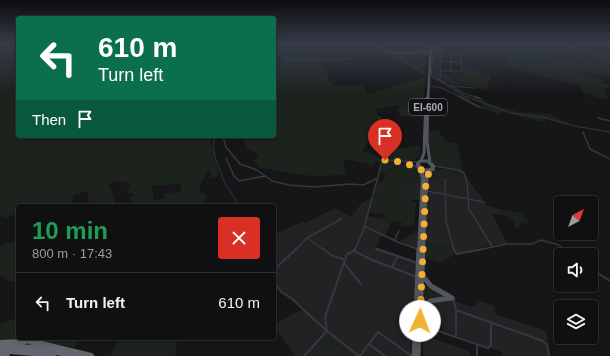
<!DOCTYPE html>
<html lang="en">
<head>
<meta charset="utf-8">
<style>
	body { margin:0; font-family:Arial,sans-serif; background:#19191b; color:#f1f3f6; height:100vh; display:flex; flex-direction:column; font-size:15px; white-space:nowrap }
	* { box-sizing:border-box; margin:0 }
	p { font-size:13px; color:#9c9d9f }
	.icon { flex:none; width:22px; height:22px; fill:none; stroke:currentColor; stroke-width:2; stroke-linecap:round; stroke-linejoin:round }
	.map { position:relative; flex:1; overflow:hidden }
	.details { position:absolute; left:16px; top:204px; width:260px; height:136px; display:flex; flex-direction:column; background:#101012; border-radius:4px; box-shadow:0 2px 6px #0003,0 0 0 1px #303032 }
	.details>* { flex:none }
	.hud { position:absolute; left:16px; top:16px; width:260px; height:122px; border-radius:4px; box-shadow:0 2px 6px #0003,0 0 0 1px #303032; background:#0b6e4f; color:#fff; overflow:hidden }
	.needle { width:26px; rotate:41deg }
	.tools { position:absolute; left:554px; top:196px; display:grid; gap:8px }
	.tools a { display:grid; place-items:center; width:44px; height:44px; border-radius:4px; background:#101012; box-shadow:0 2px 6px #0003,0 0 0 1px #303032; font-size:20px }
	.pin { position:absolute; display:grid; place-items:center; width:34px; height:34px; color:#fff; margin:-41px -17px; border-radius:50% 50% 50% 0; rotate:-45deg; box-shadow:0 0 4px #0007 }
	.pin .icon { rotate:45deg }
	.me { position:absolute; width:44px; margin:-22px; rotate:2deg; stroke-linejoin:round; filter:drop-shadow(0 0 3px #0008) }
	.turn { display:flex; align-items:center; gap:14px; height:84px; padding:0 16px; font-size:18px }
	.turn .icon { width:52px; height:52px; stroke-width:2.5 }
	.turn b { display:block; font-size:28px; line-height:34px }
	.then { display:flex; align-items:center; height:38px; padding:0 16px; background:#0003; gap:8px; font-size:15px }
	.round { display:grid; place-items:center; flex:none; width:42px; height:42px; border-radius:4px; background:#19191b }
	.overview { display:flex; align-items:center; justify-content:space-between; height:68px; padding:0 16px }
	h1 { font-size:24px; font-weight:700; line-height:30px; color:#1e9e55 }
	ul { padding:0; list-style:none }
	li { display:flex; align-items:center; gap:12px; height:60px; padding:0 16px; border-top:1px solid #303032 }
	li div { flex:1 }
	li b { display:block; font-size:15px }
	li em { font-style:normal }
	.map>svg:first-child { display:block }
	.built { fill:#222225 }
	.green { fill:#1c231d; fill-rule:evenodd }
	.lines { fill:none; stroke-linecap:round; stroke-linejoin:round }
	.stream { stroke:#2c353c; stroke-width:1 }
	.street-far2 { stroke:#37383d; stroke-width:1 }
	.street-far1 { stroke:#37383d; stroke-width:1.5 }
	.street { stroke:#37383d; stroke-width:2 }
	.secondary { stroke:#45474d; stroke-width:2 }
	.primary-far3 { stroke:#53555c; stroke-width:2.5 }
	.primary-far2 { stroke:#53555c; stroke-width:3 }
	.primary-far1 { stroke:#53555c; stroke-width:4 }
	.primary { stroke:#53555c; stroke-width:5 }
	.highway { stroke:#63666e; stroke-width:6 }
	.highway-bridge { stroke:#63666e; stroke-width:6 }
	.route { stroke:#f2b134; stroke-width:7; stroke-dasharray:0 12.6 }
	.labels { text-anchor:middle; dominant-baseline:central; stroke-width:4; stroke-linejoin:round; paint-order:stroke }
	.shield { fill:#111113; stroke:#7b7e86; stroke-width:1 }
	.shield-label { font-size:10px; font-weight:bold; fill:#a8adb8 }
</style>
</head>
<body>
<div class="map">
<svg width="610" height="356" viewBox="0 0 610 356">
	<rect width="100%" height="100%" fill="#161618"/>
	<path class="built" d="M432,45H442L440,73L450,76L461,85H452L431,74Z
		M422,92H424L423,118L416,114L397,118L400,115L398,108L403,106Z
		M464,174L487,205L499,209L500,215L492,214L507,243L483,247L454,255L451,248L425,242L428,179Z
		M422,182L421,200L400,199L402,185Z
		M370,198L374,199L368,216L392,221L385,236H381L376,247L426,264L425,274L427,280L440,291L456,298V302L474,307L480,301L494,306L495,314L544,330L547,336L548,341H545L548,356H503L502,352L442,330V323L423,317L421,333L415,332L412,326L410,356H349L345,348L326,336L323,340L339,356H295L274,327V324L305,308L280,290L274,277V234L303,222L305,223L335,208L351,217L360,205Z
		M418,231L417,249L398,242Z
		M423,335L469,351L470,356H423Z"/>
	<path class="green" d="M421,44L427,46L424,74L371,45H375L382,48L380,47L383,45Z
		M0,45H18V136H209L219,176L211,178L210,169L199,186L201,194H206L205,206H140L139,204L131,203L130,197L133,196L132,193L126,195L130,190L122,191L129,188L131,184L119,181L109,184L115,203L106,206H90L87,191L74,195L72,203L66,206H18V213L6,218L0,215ZM180,184L181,191L164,194V199L154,200L152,186Z
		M274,45H320L323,49H319L315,53L319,57L333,86H363L368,94L425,77L424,92L403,106C398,105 384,108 376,109L382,135L370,136L363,151L382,159L380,163L375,161L374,166L348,159L343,163L346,175L311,176L260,168L254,161L258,155L247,148L242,136H274V63H280L281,58L274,56Z
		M514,45H537L580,49L592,45L610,47V74L605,77L571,69L604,80L601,83L610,86V89L605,88L608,100L586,94L602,118L579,86L505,66ZM547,48L556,51L586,53L595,58L574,56L575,58L566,57L561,58L562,63L555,62L549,57L552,58L548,54H555V52H549Z
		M470,67L472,70L478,71L476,68L477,67L492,77L487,82L490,90L463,85L451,76L454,74L463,75L462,68Z
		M431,75L466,95L475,97L499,107L522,113V112L543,114L550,113C557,123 597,131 610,130V133L576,127L577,128L546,119L545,123L502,112L499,115L486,109L485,111L482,108L483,103L471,99L470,102L454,93L453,90L431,77Z
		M429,131H438L448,143H457L463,171L459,169L435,165L429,157Z
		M420,146V156C411,164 395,160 384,159L387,149Z
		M385,161L404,163L420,170L422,182L402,185L400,198L413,199L412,202H416L414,226H402L401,225L402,222L383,219L384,215L370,212L378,181L382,182L386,174L380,172L383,162Z
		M440,169L460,170L464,174L428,179L432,172Z
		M499,209L524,214L523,217L527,219L529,224L521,222L518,229L513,224L516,222L507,216L500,215Z
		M18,240V280L11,282L0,275V246Z
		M425,242L451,248L454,255L439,263L425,258Z
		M423,279L434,289L438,296L422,304Z
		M18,317V338H80L74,348L33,340L0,341V324Z
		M326,335L345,348L349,356H339L323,340Z
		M118,338H178L175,356H111Z"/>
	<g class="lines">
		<path class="stream" d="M373,44L393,54L425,74
			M434,77L464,96L511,113
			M512,113L546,118L571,125
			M575,126L610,132
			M215,136L213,148L216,160L225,184L234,197L237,206"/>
		<path class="street-far2" d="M376,44L387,50
			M434,44V48
			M451,44V71
			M562,44L610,57
			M433,48H434L435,49H434Z
			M442,53L460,55
			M557,53H577L561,44
			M283,59C302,60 334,62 352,58C367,54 365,45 381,52L387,50
			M442,61L461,63
			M441,71H462L460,50
			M431,75L464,93L479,98
			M431,75L434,49
			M440,79L442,44
			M429,86L442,88L462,98
			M451,86L475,88"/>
		<path class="street-far1" d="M460,97L481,108
			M476,97L481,99
			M379,117L386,149L383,161
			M598,118L610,121
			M583,132L590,149L610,159
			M223,136L226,147L240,164L257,170L272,181L289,185L314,187L350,184L363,185L376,179
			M226,158L234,176L239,181L265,176
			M407,163L418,168
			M434,166L459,170L464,173L467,182L469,209L492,246
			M445,180L446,221L454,250
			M427,191L484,202
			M364,226L400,243L417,249
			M394,241L399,231
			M375,248L380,250
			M295,250L307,238
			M324,250L307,238L341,219
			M355,250L364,228L382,162L385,160L419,162
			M478,250L507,244H532L541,240L559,245L566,250"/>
		<path class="street" d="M323,249L333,256L345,260
			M377,249L417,263
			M454,249L457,254L483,249
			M564,249L573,255
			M354,251L370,259L417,277
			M344,263L361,284
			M392,267L398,256
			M276,268L296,249
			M591,269L610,281
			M274,281L281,292L291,298L327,331L359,356
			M453,299L456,310V337
			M456,310L543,341L547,344L549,356
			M421,325L488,348L491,345V322
			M327,331L325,317L347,254L354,251L355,249
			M369,344L385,356
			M477,344V356
			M304,356L327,331
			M360,356L378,332L412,356"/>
		<path class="secondary" d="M387,50L397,53L428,52"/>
		<path class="primary-far3" d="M428,98L431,44"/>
		<path class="primary-far2" d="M428,97L427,141L430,163
			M421,161L424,153L426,99
			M417,165L420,161H427L432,165"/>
		<path class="primary-far1" d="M418,164L420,169L426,171L433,169V166L431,164
			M419,250L423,177L420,169
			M423,250L426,182L427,175L430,171"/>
		<path class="primary" d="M422,275L431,286L452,298
			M421,309L430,301L451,298
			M414,356L419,249
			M418,356L423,249"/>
		<path class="highway" d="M29,341L91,356
			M0,343L24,342
			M0,346L13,347
			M36,348L76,356
			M0,351H10
			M33,353L53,356
			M0,354L7,356"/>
		<path class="highway-bridge" d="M13,347L36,348
			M10,351L33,353"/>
	</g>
	<linearGradient id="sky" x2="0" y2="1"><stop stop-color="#0c0c0d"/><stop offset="0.47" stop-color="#363c48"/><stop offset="1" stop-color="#363c48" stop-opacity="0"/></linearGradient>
	<rect width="610" height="94" fill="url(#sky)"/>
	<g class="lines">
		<path class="route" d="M385,160L403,162L422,170L430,171L426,179L420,321"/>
	</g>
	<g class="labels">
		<rect class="shield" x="409" y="99" width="38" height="16" rx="3"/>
		<g class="shield-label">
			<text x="428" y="107">EI-600</text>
		</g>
	</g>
</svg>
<div class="tools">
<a><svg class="needle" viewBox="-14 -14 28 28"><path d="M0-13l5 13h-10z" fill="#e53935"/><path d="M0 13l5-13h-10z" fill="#9c9d9f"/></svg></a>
<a><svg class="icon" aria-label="sound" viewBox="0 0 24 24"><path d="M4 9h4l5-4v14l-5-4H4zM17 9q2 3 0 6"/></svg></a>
<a><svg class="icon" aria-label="layers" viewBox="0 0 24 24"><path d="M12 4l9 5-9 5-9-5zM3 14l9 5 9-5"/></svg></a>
</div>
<div class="pin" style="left:385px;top:160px;background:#d93025"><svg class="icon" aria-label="arrive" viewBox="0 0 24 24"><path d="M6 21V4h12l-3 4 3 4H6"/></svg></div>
<svg class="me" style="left:420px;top:321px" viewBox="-20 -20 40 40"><circle r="19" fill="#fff"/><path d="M0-13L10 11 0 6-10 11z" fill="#f2b134"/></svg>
<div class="hud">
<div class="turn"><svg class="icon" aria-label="left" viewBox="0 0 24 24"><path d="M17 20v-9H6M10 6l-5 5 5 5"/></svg><div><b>610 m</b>Turn left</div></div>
<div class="then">Then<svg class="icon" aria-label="arrive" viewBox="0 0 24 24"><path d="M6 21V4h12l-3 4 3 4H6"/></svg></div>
</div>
<section class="details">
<div class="overview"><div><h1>10 min</h1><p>800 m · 17:43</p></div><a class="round" style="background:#d93025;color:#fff"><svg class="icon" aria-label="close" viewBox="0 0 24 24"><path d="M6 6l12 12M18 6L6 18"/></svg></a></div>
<ul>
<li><svg class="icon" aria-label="left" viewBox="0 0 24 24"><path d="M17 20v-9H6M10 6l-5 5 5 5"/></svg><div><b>Turn left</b></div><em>610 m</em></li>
</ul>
</section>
</div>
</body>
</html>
